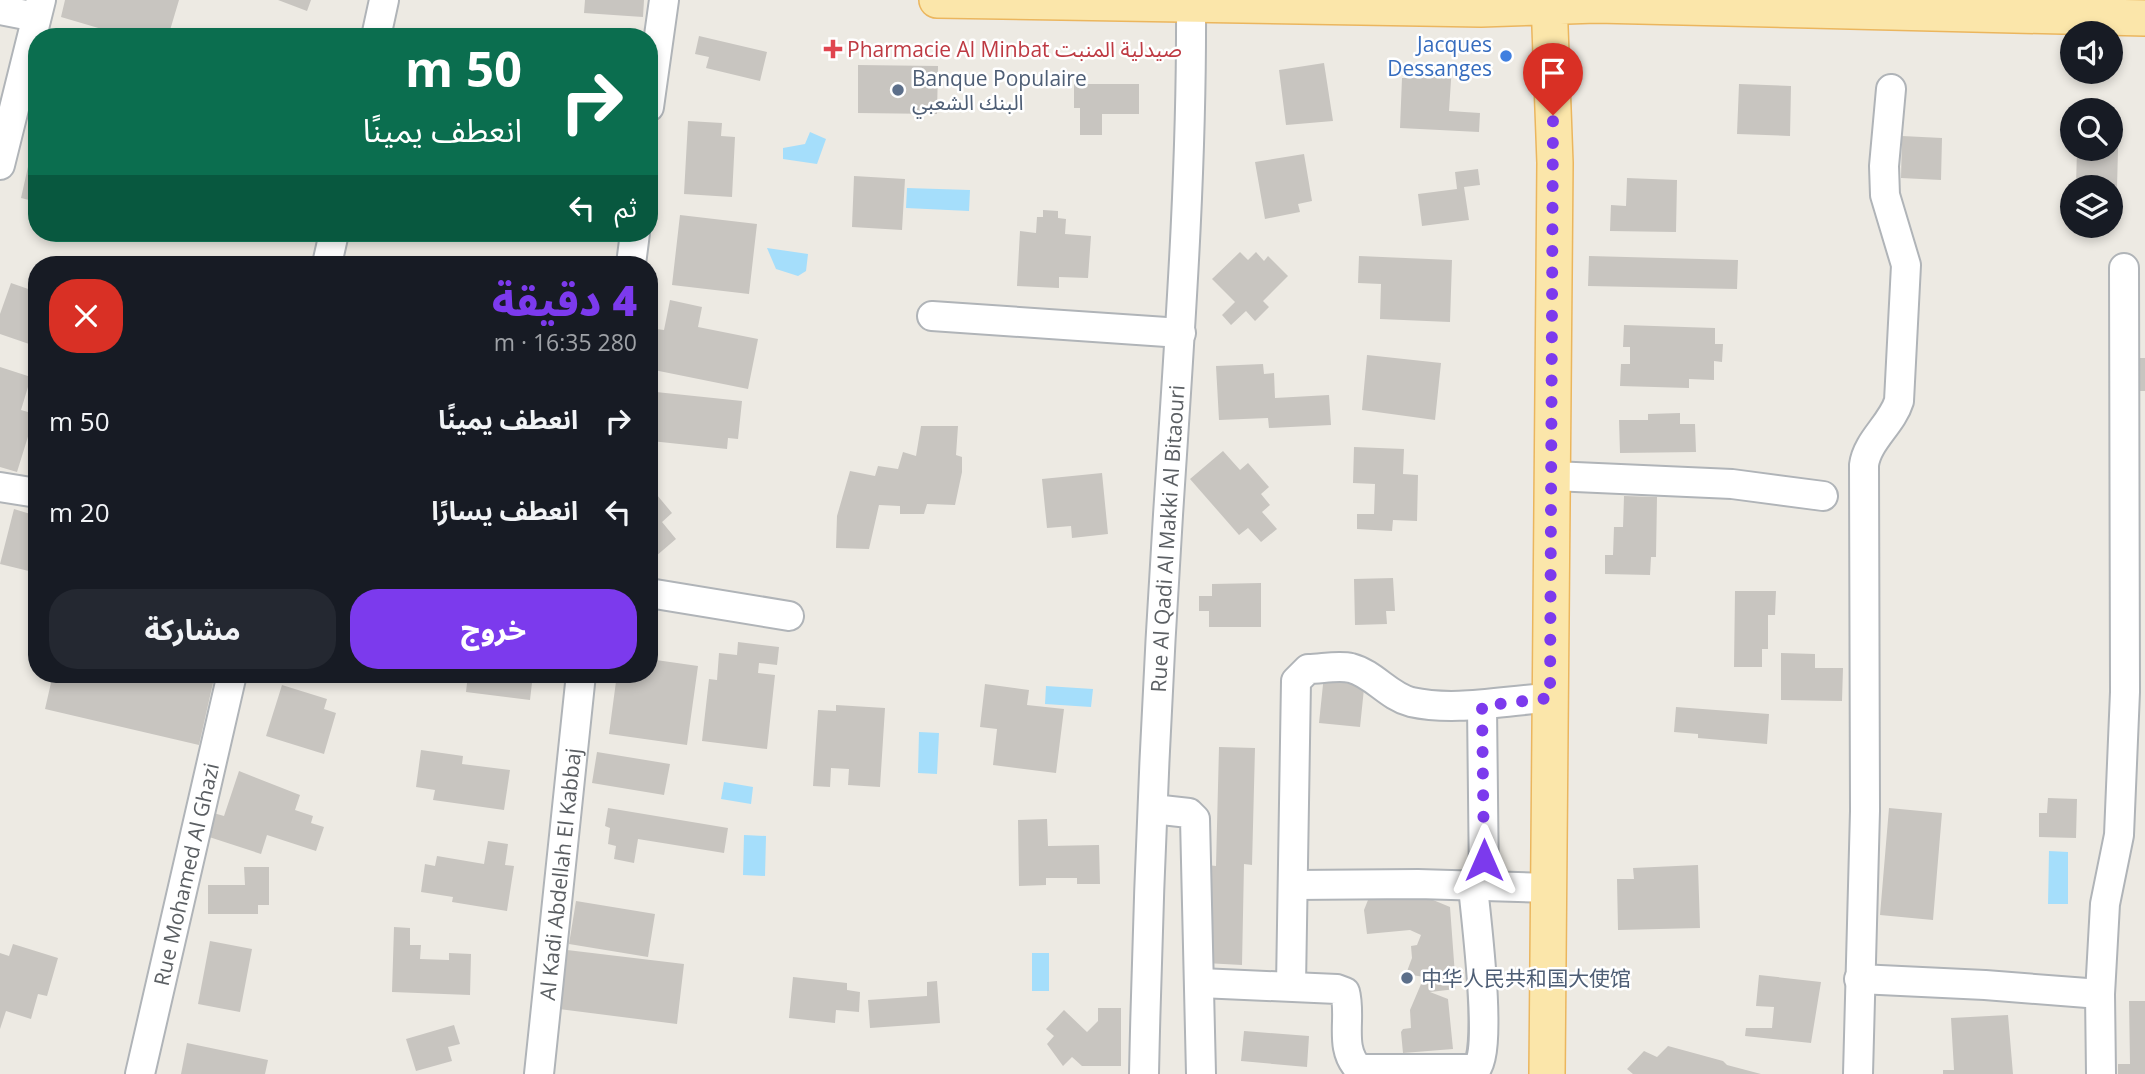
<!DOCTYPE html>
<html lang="ar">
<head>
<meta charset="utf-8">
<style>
	body { margin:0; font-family:"Open Sans","Noto Sans Arabic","Noto Sans SC",sans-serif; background:#242831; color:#f1f3f6; direction:rtl; height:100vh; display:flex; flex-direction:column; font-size:26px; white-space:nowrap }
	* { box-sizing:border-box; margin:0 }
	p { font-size:23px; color:#9ea1a6 }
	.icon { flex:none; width:38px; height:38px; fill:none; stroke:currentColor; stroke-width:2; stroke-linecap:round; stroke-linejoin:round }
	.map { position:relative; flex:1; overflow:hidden; direction:ltr }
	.panel { position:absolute; left:28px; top:256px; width:630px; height:427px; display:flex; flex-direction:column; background:#171b24; border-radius:28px; box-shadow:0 4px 10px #0003; direction:rtl }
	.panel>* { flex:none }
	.guide { position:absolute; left:28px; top:28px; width:630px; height:214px; border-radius:28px; box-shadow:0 4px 10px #0003; direction:rtl; background:#0b6e4f; color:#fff; overflow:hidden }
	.fabs { position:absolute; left:2060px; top:21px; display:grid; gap:14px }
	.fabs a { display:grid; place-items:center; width:63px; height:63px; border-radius:50%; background:#171b24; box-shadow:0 4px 10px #0003; font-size:35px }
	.pin { position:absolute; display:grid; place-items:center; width:60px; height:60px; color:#fff; margin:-72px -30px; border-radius:50% 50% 50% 0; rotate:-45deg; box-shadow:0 0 7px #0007 }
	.pin .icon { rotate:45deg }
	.me { position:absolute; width:77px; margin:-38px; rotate:0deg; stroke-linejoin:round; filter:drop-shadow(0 0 5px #0008) }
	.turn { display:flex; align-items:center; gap:24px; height:147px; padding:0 21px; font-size:32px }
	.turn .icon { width:91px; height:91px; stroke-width:2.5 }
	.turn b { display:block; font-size:49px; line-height:60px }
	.then { display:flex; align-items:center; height:66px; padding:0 21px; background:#0003; gap:14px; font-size:26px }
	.round { display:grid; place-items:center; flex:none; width:74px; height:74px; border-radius:28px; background:#242831 }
	.headline { display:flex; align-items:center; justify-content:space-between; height:119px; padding:0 21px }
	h1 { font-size:42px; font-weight:800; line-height:52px; color:#7c3aed }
	.button { display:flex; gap:14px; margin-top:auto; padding:14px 21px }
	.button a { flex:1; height:80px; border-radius:28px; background:#7c3aed; color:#fff; font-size:28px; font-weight:800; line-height:80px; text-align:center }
	.button a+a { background:#242831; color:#f1f3f6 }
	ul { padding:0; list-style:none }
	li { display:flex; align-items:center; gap:21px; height:91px; padding:0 21px }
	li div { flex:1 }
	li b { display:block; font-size:26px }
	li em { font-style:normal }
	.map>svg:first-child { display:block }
	.water { fill:#a5defb }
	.building { fill:#c8c5c0 }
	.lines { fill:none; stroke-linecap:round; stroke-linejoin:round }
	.minor-casing { stroke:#b0b4b8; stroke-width:32 }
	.major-casing { stroke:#ebb65e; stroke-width:38 }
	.minor { stroke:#fff; stroke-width:28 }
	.major { stroke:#fbe6aa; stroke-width:35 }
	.route { stroke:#7c3aed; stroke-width:12; stroke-dasharray:0 21.6 }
	.health-dot { fill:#e0444e; stroke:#fff; stroke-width:2.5 }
	.shop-dot { fill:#3f7fe0; stroke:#fff; stroke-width:2.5 }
	.service-dot { fill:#5c6f8a; stroke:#fff; stroke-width:2.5 }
	.labels { text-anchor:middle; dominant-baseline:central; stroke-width:5; stroke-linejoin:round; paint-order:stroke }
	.shop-label { font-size:21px; fill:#366cbe; stroke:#fff; text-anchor:end }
	.health-label { font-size:21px; fill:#be3a42; stroke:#fff; text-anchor:start }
	.service-label { font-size:21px; fill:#4e5e75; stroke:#fff; text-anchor:start }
	.street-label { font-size:21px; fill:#5b5f63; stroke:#fff }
</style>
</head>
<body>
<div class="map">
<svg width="2145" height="1074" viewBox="0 0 2145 1074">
	<rect width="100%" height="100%" fill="#edeae3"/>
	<path class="water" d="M810,132L826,139L817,164L783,159V148L805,144Z
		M907,188L970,190L969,211L906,208Z
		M767,248L808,254L806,271L798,276L776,269Z
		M1046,686L1093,689L1091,707L1045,704Z
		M919,732L939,733L937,774L918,773Z
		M724,782L753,787L751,804L721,799Z
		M744,835L766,836L765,876L743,875Z
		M2049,851L2068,852V904H2048Z
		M1032,953H1049V991H1032Z"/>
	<path class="building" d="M65,0H179L168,37H129L61,17Z
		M278,0H311L307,11Z
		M585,0H644L643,17L584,13Z
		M699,36L767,52L760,81L706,68L709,57L695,54Z
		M1324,63L1333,121L1286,125L1279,70Z
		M1412,63L1452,65L1449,111L1480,113L1479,132L1400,128L1402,78H1411Z
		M858,65L938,66L937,114L858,113Z
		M1074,84H1139V114H1102V135H1080V108H1074Z
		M1739,84L1791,86L1790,136L1737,134Z
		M688,121L722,123L721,136L735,137L732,197L684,194Z
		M1902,136L1942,138L1941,180L1901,178Z
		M2118,148L2117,189L2076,187L2077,149Z
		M32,149L37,150V202L21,198Z
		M1304,154L1312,201L1298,204L1300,212L1265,219L1255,162Z
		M1478,169L1480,185L1464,187L1469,220L1422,226L1418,194L1457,189L1455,172Z
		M854,176L905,179L902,230L852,227Z
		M1627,178L1677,180L1676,232L1610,231L1611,205L1626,206Z
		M1043,210L1058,211V218L1066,219L1065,234L1091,236L1088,278L1059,277V288L1017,286L1020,231L1036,233L1037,217H1043Z
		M680,215L757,224L749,294L672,285Z
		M1240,252L1248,260L1256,252L1264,261L1268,256L1288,276L1263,301L1269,307L1255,321L1246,311L1231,325L1222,315L1235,302L1212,279Z
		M1359,256L1452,260L1450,322L1380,319L1381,284L1358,283Z
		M1589,256L1738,260L1737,289L1588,286Z
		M11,283L37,292L35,346L0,334V314Z
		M670,300L702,307L698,327L758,339L748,389L649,369V328L664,330Z
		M1624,325L1715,328V344H1723L1722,362L1714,361V380L1689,379V388L1620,386L1621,364H1630V347H1623Z
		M1367,355L1441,363L1435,420L1362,410Z
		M2139,358H2145V391H2138Z
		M1263,364L1264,374L1274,373L1275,398L1329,395L1331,425L1269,428L1268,418L1219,420L1216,366Z
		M0,367L31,377L21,410L35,414L17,472L0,467Z
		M656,392L742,401L738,439L728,438L727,449L651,441Z
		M1680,413V424H1695L1696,452L1620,453L1619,420H1648V414Z
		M921,426H958L956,455L962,457V472L955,505L927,504L924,514H900V506L879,505L869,549L836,548L837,516L850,471L875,476L878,466L898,469L903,452L916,456Z
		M1354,447L1404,449L1403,474L1418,475L1417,521L1393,520L1392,531L1357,529V514H1374L1375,484L1353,483Z
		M1223,451L1240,470L1248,463L1269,487L1261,494L1270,505L1262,512L1277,529L1261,542L1248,528L1239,535L1190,479Z
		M1102,473L1108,534L1072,538L1071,526L1047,528L1042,479Z
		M657,495L672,513L662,522L676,539L649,562V501Z
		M1624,496L1657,497L1656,557H1651L1650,575L1605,574V555H1613L1614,527H1623Z
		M14,509L37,516V573L0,564Z
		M1393,578L1395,611H1386L1387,624L1355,625L1354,579Z
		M1261,583V627H1209V611H1199V596H1212V584Z
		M1735,591H1776L1775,615H1768V649H1762V667H1734Z
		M738,642L779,647L777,665L759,663L758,673L775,675L767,749L702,741L709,679L717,680L719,653L737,655Z
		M1781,653L1815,654V668H1843L1842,701L1781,700Z
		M649,659L698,666L687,745L609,734L617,674H649Z
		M53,674H215L199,745L45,709Z
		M468,674H533L530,700L466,692Z
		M1324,675L1365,679L1360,727L1319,723Z
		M985,684L1029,690L1027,705L1064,709L1056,773L993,765L997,729L980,727Z
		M282,685L327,699L324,709L336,713L324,754L266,736Z
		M836,705L885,708L880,787L848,785L849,769L831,768L830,787L813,786L818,710L836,711Z
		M1676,707L1769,714L1767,744L1698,738V734L1674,732Z
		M1219,747L1255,748L1252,865L1244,864L1242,965L1205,963L1207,865L1216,866Z
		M421,750L463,756L462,764L510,770L504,810L433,800L435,790L416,787Z
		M597,752L670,764L664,795L592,783Z
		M239,771L300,795L295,810L313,816L311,823L324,827L316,851L267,835L261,854L203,835L210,812L224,816Z
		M2048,798L2077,799L2076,838L2039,837V813H2047Z
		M608,808L728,828L724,853L638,839L634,863L614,859L616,846L608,844L610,828L605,826Z
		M1889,808L1942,813L1933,920L1880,915Z
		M1047,819L1048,846L1099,845L1100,884H1077V878H1046V885L1019,886L1018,820Z
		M488,841L508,844L505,865L514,866L507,911L452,902L453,897L421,892L425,864L435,866L437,856L484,864Z
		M1698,865L1700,928L1618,930L1617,879H1634L1633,868Z
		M244,867H269V905H258V914H208V885H245Z
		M1421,895L1450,907L1456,989L1430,992L1448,999L1453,1049L1403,1053L1401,1032L1403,1029L1411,1028L1410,1010L1424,977L1406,974L1412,958L1411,946L1417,945L1421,935L1410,930L1367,934L1364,910L1368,900Z
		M576,901L655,914L648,957L569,944Z
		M394,927L410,928V945H421L420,959L449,960V953L471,954L470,995L392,992Z
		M210,941L252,949L240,1012L198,1004Z
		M13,944L58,958L47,996L38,994L31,1019L6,1011L0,1029V953L9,956Z
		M567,950L684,964L677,1024L559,1009Z
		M1759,975L1821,982L1811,1043L1745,1036L1746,1028H1772L1774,1007L1756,1006Z
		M793,977L847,983V990L860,992L859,1012L836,1010L835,1023L789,1018Z
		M937,981L940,1023L870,1028L868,1000L927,996V982Z
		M2129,1001H2145V1074H2118V1064H2130Z
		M1098,1008H1121V1066H1082L1072,1057L1063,1066L1047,1044L1054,1036L1046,1029L1064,1010L1087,1032L1098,1021Z
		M2008,1015L2013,1074H1943V1070H1954L1951,1018Z
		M454,1025L460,1044L448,1047L452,1061L416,1071L406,1039Z
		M1244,1031L1309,1036L1307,1067L1241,1061Z
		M187,1043L268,1060L265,1074H181Z
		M1668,1046L1723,1061L1727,1065L1761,1074H1633L1627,1069L1644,1051L1657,1057Z"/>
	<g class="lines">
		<defs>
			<g id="minor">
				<path d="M0,10L36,17"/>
				<path d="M376,37L384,0"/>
				<path d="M649,107L664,0"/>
				<path d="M0,165L41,0"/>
				<path d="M327,264L334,233"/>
				<path d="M631,264L635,233"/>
				<path d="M932,316L1181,333"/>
				<path d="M1553,476L1732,484L1823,496"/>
				<path d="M0,487L37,493"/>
				<path d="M649,593L789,616"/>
				<path d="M1482,706L1484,886"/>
				<path d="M1153,809L1189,813L1195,819L1201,1074"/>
				<path d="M1294,885L1418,884L1550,888"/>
				<path d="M1859,979L1985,985L2100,994"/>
				<path d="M1200,983L1337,989L1345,992C1352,1018 1338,1048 1359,1069H1476C1493,1050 1476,918 1473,887"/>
				<path d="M1291,986L1296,681L1308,669C1321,669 1338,665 1351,668C1374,674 1388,696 1411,702C1457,712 1505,700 1550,698"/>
				<path id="s1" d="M140,1074L232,674"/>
				<path id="s2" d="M539,1074L581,674"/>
				<path id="s3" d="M1144,1074C1148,888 1156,701 1168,515C1179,345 1192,176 1191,5"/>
				<path d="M1858,1074L1865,811L1864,465C1867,441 1892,424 1899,401L1906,265L1885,195L1884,166L1891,89"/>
				<path d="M2101,1074L2100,994L2105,904L2119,835L2125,692L2124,268"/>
			</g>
			<path id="major" d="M937,0L1481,9L1596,5L2145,18
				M1547,1074L1555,163L1549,0"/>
		</defs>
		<use href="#minor" class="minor-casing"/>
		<use href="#major" class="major-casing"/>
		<use href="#minor" class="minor"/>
		<use href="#major" class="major"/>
	</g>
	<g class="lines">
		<path class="route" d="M1484,860L1482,706L1550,698L1553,115"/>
	</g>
	<path class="health-dot" d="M829.5 38.5h7v7h7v7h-7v7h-7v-7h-7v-7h7z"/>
	<circle class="shop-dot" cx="1506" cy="56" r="7"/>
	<g class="service-dot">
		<circle cx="898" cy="90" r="7"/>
		<circle cx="1407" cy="978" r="7"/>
	</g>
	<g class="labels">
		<g class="shop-label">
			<text x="1492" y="44">Jacques<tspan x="1492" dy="24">Dessanges</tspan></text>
		</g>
		<g class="health-label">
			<text x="847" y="49">Pharmacie Al Minbat صيدلية المنبت</text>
		</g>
		<g class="service-label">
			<text x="912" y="78">Banque Populaire<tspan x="912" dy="24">البنك الشعبي</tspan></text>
			<text x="1421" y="978">中华人民共和国大使馆</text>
		</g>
		<g class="street-label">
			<text stroke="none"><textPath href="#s3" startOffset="536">Rue Al Qadi Al Makki Al Bitaouri</textPath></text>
			<text stroke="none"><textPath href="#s1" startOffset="205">Rue Mohamed Al Ghazi</textPath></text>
			<text stroke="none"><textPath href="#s2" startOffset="201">Al Kadi Abdellah El Kabbaj</textPath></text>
		</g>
	</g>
</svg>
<div class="fabs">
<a><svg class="icon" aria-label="sound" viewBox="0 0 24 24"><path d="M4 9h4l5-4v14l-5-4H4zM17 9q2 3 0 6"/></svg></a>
<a><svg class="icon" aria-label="search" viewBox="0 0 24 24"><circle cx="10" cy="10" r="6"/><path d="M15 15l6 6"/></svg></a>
<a><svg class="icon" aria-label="layers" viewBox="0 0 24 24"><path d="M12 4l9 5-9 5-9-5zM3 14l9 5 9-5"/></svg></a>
</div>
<div class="pin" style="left:1553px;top:115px;background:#d93025"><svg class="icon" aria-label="arrive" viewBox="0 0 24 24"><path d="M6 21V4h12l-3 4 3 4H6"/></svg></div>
<svg class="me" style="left:1484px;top:860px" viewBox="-20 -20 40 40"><path d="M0-17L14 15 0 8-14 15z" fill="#7c3aed" stroke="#fff" stroke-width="4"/></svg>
<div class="guide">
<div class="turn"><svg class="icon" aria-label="right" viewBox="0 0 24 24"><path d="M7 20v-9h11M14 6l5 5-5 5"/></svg><div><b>50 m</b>انعطف يمينًا</div></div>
<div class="then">ثم<svg class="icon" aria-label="left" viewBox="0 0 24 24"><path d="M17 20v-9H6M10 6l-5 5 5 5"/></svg></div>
</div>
<section class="panel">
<div class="headline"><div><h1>4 دقيقة</h1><p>280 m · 16:35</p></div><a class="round" style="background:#d93025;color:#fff"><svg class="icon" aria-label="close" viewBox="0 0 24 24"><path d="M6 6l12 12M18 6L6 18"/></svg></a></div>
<ul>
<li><svg class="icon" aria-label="right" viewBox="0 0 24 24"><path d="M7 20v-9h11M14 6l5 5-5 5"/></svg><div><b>انعطف يمينًا</b></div><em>50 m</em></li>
<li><svg class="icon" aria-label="left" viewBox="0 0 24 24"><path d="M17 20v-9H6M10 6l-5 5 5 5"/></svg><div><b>انعطف يسارًا</b></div><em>20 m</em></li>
</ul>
<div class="button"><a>خروج</a><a>مشاركة</a></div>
</section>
</div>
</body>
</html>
